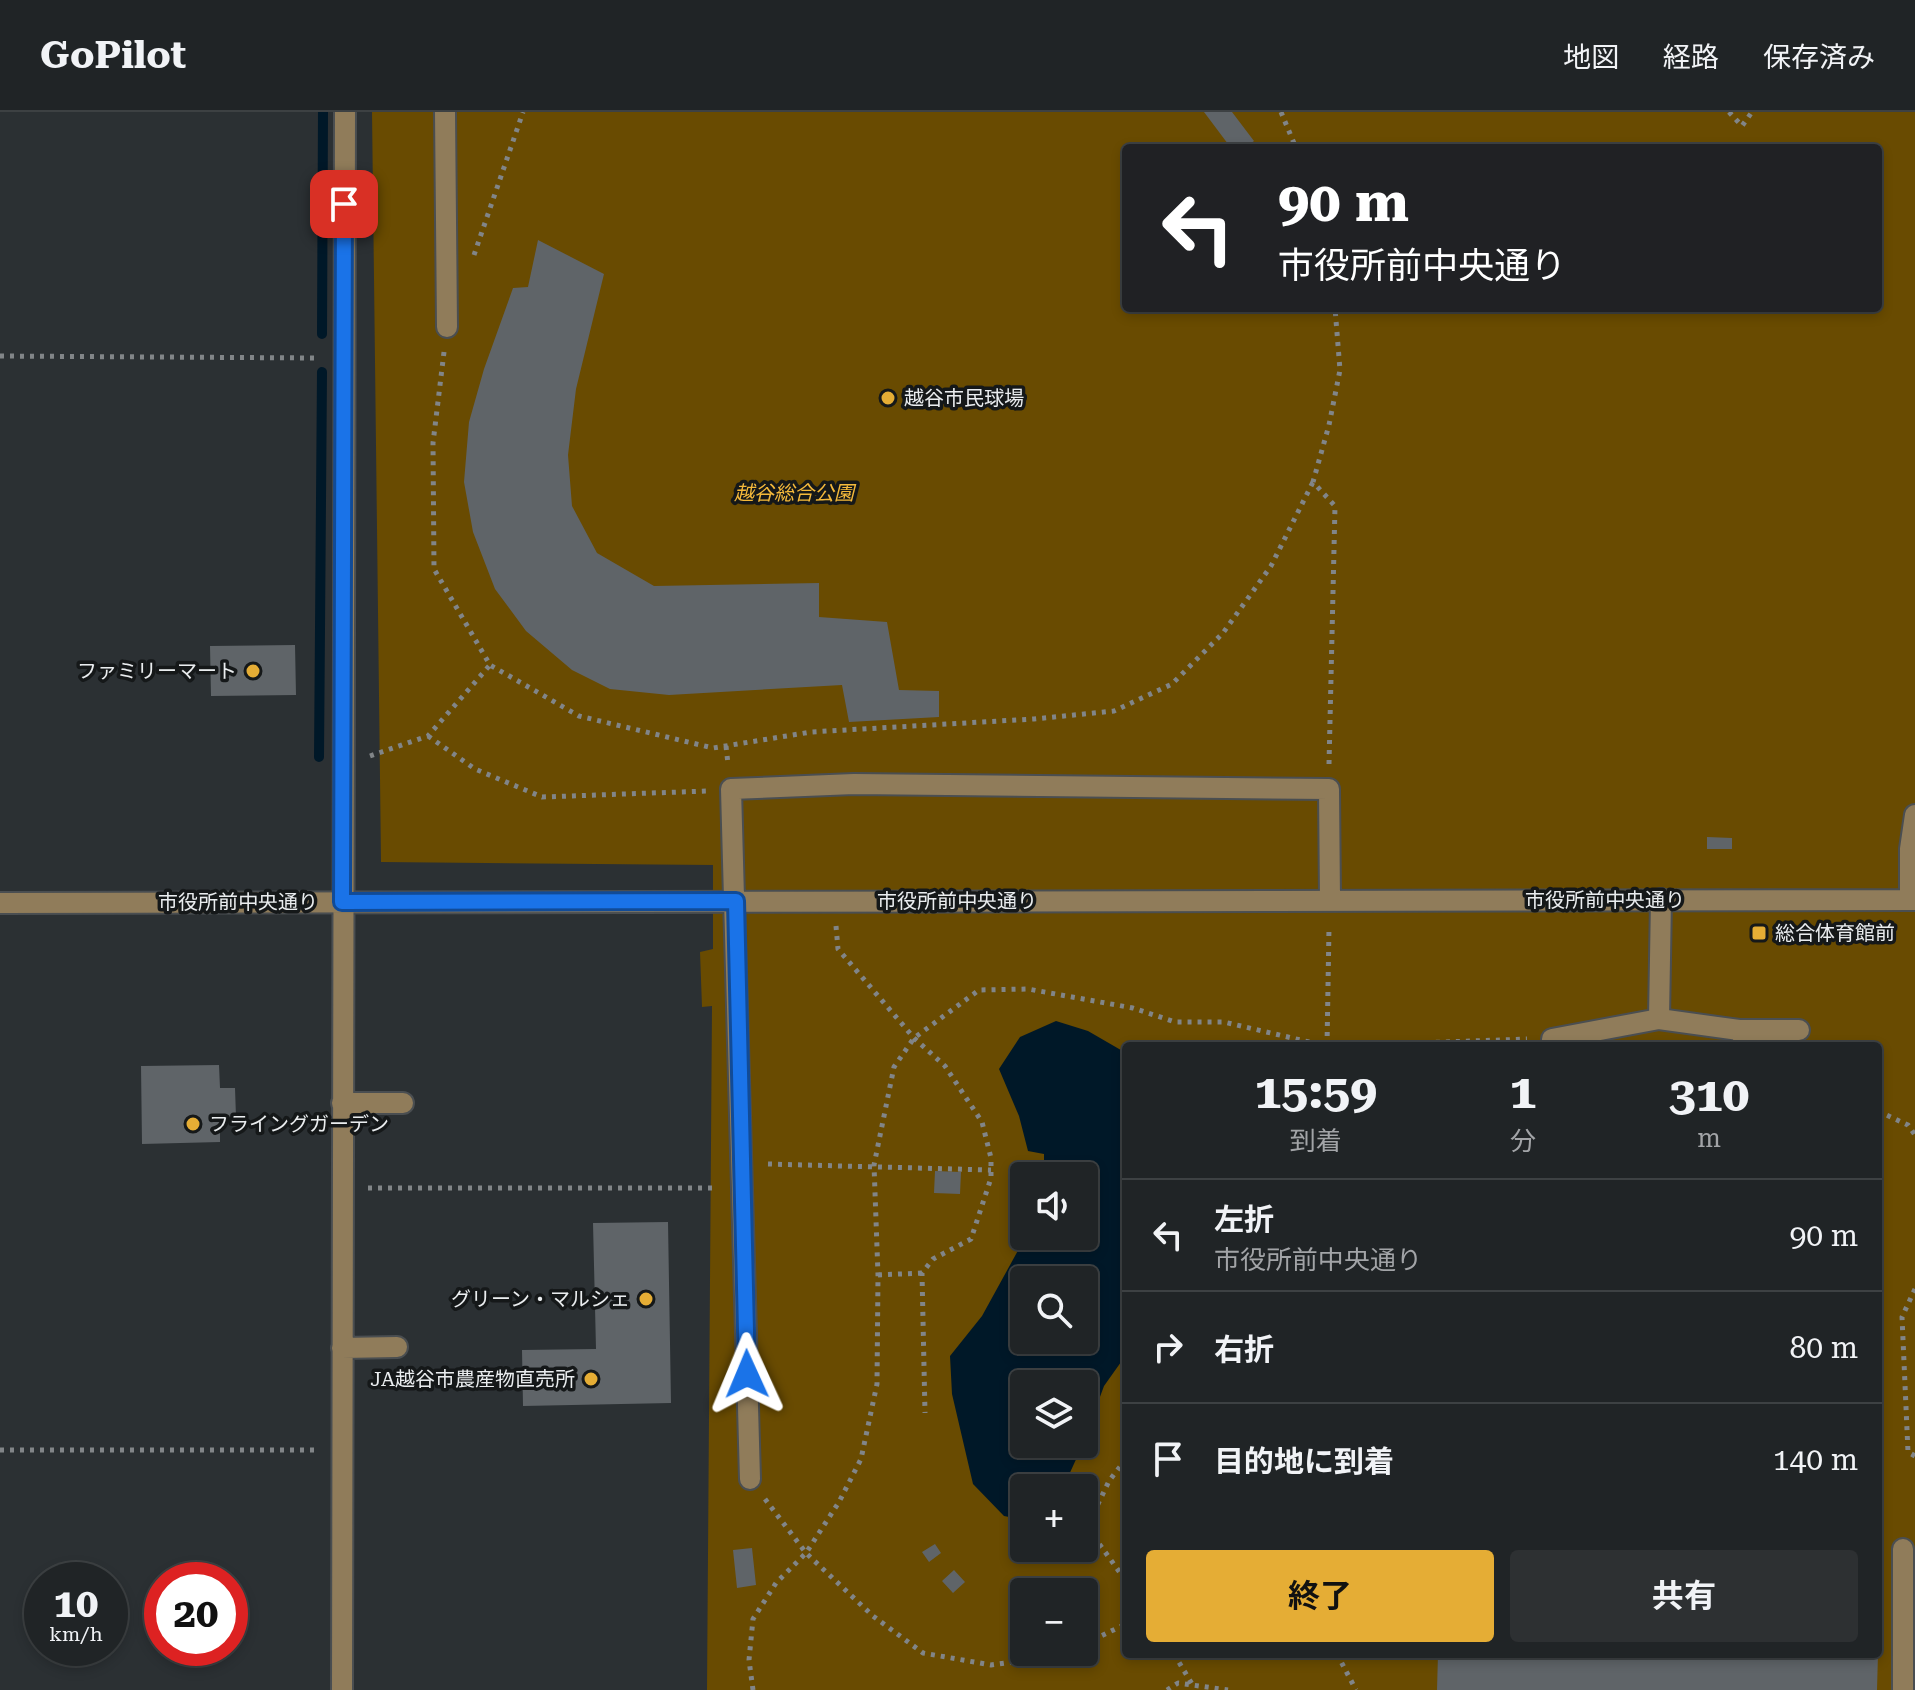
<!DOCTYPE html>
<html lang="ja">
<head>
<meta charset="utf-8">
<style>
	body { margin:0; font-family:"Roboto Serif","Noto Sans JP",serif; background:#2d3032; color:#f1f3f6; height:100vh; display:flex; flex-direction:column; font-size:30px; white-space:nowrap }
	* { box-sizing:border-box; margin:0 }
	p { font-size:26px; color:#a2a4a7 }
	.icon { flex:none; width:44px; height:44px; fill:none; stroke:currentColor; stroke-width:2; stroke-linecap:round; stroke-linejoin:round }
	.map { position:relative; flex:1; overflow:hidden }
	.drawer { position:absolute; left:1122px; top:930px; width:760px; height:616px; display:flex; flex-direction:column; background:#202426; border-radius:8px; box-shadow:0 4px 12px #0003,0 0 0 2px #3d4143 }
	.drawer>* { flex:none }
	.top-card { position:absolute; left:1122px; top:32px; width:760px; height:168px; border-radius:8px; box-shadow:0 4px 12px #0003,0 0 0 2px #3d4143; background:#202124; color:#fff; overflow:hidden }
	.tools { position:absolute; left:1010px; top:1050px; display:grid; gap:16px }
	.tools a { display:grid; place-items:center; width:88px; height:88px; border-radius:8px; background:#202426; box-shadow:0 4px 12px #0003,0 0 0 2px #3d4143; font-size:40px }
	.speed { position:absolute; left:24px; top:1450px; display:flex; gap:16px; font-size:40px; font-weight:700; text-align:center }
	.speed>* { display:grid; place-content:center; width:104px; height:104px; border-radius:50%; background:#202426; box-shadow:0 4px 12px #0003,0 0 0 2px #3d4143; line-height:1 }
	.speed small { font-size:20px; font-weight:400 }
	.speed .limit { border:12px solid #d22; background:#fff; color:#111 }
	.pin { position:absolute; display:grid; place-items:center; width:68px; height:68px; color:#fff; margin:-34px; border-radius:16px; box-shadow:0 4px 12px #0006 }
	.me { position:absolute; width:88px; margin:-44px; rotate:359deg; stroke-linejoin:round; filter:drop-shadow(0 0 6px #0008) }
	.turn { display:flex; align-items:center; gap:28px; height:168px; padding:0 24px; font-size:36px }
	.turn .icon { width:104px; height:104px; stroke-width:2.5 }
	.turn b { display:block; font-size:56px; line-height:68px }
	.eta { display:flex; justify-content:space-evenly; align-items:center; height:136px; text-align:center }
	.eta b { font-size:48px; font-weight:700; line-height:56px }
	.primary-button { display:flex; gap:16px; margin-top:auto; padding:16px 24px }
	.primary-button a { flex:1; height:92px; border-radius:8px; background:#e5ad35; color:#111; font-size:32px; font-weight:700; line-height:92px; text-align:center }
	.primary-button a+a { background:#2d3032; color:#f1f3f6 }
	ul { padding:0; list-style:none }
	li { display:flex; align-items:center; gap:24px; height:112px; padding:0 24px; border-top:2px solid #3d4143 }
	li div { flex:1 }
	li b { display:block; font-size:30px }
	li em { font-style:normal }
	header { display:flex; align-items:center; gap:48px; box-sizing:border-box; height:112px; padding:0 40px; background:#202426; border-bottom:2px solid #3d4143 }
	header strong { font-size:38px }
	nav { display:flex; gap:44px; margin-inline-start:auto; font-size:28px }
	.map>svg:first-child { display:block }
	.green { fill:#694b01; fill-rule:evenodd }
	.water { fill:#001828; fill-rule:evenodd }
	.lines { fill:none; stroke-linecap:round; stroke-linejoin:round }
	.stream { stroke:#001828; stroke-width:10 }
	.building { fill:#5f6468 }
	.minor-casing { stroke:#4a4e51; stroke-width:24 }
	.path { stroke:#818588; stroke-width:5; stroke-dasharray:4 6; stroke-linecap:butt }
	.minor { stroke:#907c5a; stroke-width:20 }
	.route-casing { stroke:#114b97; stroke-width:20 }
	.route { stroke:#1a73e8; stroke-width:14 }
	.poi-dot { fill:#e5ad35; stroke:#151819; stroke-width:3 }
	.labels { text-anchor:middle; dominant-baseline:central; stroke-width:7; stroke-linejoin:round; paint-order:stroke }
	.poi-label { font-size:20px; fill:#eaedef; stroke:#151819; text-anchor:start }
	.park-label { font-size:20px; font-style:italic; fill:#f4b93b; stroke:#151819 }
	.street-label { font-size:20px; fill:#eaedef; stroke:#151819 }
</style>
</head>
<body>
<header>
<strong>GoPilot</strong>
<nav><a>地図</a><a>経路</a><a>保存済み</a></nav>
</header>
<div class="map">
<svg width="1915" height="1578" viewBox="0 0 1915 1578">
	<rect width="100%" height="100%" fill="#2b3033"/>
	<path class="green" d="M372,0H1915V1578H707L712,894L702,895L700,840L713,837V753L381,750ZM1126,36H1878V196H1126ZM1126,934H1878V1542H1126ZM1024,1064H1084V1124H1024ZM1024,1168H1084V1228H1024ZM1024,1272H1084V1332H1024ZM1024,1376H1084V1436H1024ZM1024,1480H1084V1540H1024Z"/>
	<path class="water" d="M1056,909L1088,919L1126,941V1243L1104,1274L1084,1328V1272H1024V1332H1083L1063,1376H1024V1408L1004,1404L973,1372L952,1282L950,1244L982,1204L1026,1124H1084V1064H1044V1042L1028,1039L1019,1004L999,957L1020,925ZM1024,1168H1084V1228H1024Z"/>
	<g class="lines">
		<path class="stream" d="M322,222L323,0
			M319,645L322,260"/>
	</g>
	<path class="building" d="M1204,0H1232L1254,29L1245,36H1231Z
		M538,128L604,162L576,277L568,343L572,394L597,441L654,474L819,471V505L887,510L899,578L939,579V605L849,610L842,573L669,583L610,577L572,558L526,519L495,477L473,420L464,370L469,310L484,257L513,176L528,175Z
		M295,533L296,583L211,584L210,534Z
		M1707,725L1732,726V737H1707Z
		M219,953L220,976H235L236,1005H220V1030L142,1032L141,954Z
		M935,1059L961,1060L960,1082L934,1081Z
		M668,1110L671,1291L523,1294L522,1238L596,1237L593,1111Z
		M1878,1166H1882L1881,1261H1878Z
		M935,1432L941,1441L929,1450L922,1440Z
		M752,1436L756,1473L737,1476L733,1438Z
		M954,1458L965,1470L953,1481L942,1469Z
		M1438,1542H1878L1877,1578H1437Z"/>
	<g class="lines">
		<defs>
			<path id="minor" d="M445,0L447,215
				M1910,788V737L1915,703
				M0,791L1915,788
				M1659,907L1661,787
				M1739,918H1799
				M1552,934V927L1659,907L1739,918L1748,934
				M342,991H403
				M342,1236L397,1235
				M750,1367L731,677L854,672L1329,677L1330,788
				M1903,1437V1578
				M342,1578L345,0"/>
		</defs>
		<use href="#minor" class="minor-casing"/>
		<path class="path" d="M1281,0L1296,36
			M1729,0L1742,14L1752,0
			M474,143L523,0
			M444,240L433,331L434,457L490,553L579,604L713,636L811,620L1034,607L1114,599L1172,572L1223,521L1271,454L1313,370
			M0,244L319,246
			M428,624L475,657L542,685L707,679
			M726,634L728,652
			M370,644L428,624L490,553
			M1329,652L1335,394L1313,370L1329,313L1340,258L1335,196
			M836,814L838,837L914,926L945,954L982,1010L991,1046V1066L971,1127L933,1147L922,1161L925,1301
			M1327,934L1329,815
			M1336,934L1527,927
			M1878,999L1908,1013L1915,1023
			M768,1052L991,1058
			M368,1076H718
			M878,1163L922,1161
			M1915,1177L1902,1205L1908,1340L1915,1344
			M0,1338H319
			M1126,1347L1109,1369L1087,1415L1126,1469
			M765,1387L806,1441L873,1504L923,1541L991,1553L1047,1545L1061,1540
			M1084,1532L1126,1512
			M1174,1542L1192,1572
			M1337,1542L1356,1578
			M753,1578L749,1548L753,1507L776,1471L806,1441L839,1390L861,1347L877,1272L878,1163L874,1053L894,955L914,926L979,878L1028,877L1133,896L1175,910H1224L1326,934
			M1167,1578L1178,1571L1228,1578"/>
		<use href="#minor" class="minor"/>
	</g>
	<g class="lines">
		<defs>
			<path id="route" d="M344,92L342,790L736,789L747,1262"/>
		</defs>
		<use href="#route" class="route-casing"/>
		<use href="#route" class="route"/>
	</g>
	<g class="poi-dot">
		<circle cx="888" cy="286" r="8"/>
		<circle cx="253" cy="559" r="8"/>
		<rect x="1751" y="813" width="16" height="16" rx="4"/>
		<circle cx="193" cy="1012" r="8"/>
		<circle cx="646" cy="1187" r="8"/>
		<circle cx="591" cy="1267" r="8"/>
	</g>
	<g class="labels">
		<g class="poi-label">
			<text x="904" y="286">越谷市民球場</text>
			<text x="237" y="559" text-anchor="end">ファミリーマート</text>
			<text x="1775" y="821">総合体育館前</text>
			<text x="209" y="1012">フライングガーデン</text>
			<text x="630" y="1187" text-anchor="end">グリーン・マルシェ</text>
			<text x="575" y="1267" text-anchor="end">JA越谷市農産物直売所</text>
		</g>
		<g class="park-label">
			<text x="794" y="381">越谷総合公園</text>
		</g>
		<g class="street-label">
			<text x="1605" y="788">市役所前中央通り</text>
			<text x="957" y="789">市役所前中央通り</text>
			<text x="238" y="790">市役所前中央通り</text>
		</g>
	</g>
</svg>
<div class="tools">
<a><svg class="icon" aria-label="sound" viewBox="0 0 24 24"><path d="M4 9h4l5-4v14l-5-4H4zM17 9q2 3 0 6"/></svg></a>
<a><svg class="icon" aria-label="search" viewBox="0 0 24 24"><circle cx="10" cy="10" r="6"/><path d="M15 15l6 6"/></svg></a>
<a><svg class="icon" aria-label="layers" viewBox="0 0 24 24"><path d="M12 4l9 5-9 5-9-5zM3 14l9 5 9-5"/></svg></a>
<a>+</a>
<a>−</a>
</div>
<div class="speed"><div>10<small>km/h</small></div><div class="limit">20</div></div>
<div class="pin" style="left:344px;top:92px;background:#d93025"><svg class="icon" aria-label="arrive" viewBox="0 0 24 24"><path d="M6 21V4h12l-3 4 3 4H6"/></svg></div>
<svg class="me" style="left:747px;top:1262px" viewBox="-20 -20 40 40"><path d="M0-17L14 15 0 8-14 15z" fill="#1a73e8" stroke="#fff" stroke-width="4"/></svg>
<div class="top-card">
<div class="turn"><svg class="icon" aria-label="left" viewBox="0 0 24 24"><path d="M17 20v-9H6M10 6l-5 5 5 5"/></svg><div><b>90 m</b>市役所前中央通り</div></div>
</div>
<section class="drawer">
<div class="eta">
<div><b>15:59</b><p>到着</p></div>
<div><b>1</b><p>分</p></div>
<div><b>310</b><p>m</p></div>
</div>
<ul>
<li><svg class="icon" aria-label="left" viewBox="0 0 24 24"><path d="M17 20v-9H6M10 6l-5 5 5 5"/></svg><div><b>左折</b><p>市役所前中央通り</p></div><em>90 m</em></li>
<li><svg class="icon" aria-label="right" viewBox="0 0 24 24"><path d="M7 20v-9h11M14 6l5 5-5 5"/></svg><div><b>右折</b></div><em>80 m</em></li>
<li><svg class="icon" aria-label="arrive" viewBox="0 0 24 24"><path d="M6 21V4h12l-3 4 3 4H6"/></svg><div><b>目的地に到着</b></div><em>140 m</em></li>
</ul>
<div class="primary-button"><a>終了</a><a>共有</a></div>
</section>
</div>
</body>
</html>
